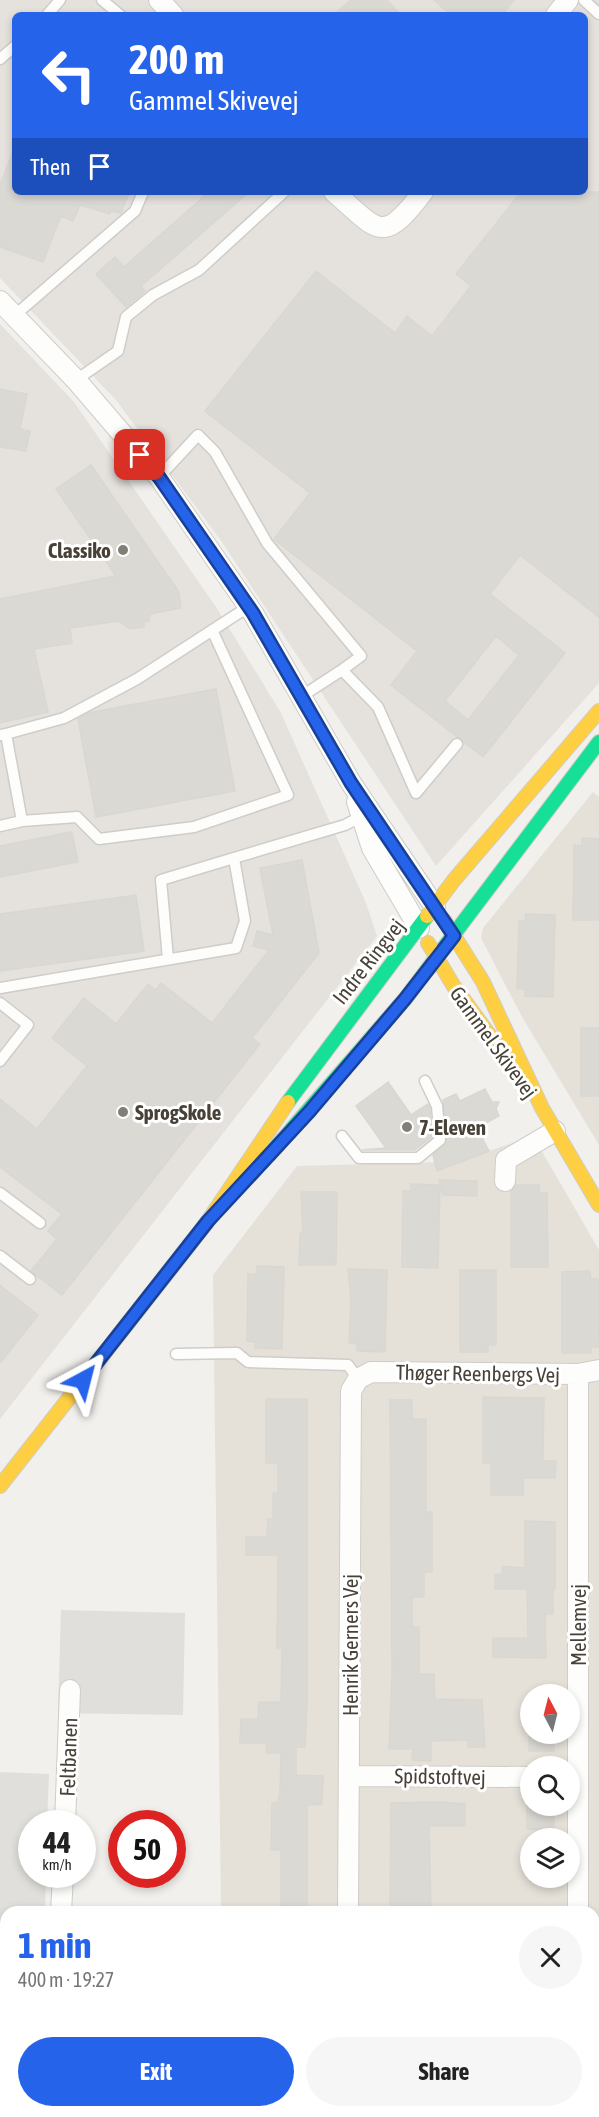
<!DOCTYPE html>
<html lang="en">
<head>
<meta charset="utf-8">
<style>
	body { margin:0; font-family:"Asap Condensed",sans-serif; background:#f6f6f6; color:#222; height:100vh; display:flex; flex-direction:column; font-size:22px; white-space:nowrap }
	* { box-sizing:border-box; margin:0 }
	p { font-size:20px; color:#767676 }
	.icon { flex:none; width:33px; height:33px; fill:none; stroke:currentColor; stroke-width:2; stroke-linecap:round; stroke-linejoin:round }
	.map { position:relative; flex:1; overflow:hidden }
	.drawer { position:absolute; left:0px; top:1906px; width:600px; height:212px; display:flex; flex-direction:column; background:#fff; border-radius:18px 18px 0 0; box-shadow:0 3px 9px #0003 }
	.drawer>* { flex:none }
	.hud { position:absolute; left:12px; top:12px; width:576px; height:183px; border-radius:9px; box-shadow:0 3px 9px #0003; background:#2563eb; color:#fff; overflow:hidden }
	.needle { width:39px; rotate:353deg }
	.fabs { position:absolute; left:520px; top:1684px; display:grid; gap:12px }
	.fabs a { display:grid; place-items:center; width:60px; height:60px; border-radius:50%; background:#fff; box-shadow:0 3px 9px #0003; font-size:30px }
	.speed { position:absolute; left:18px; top:1810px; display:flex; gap:12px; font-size:30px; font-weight:700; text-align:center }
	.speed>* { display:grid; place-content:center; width:78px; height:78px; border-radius:50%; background:#fff; box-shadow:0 3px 9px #0003; line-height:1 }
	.speed small { font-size:15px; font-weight:400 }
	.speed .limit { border:9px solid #d22; background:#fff; color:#111 }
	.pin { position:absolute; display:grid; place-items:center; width:51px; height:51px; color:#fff; margin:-26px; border-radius:12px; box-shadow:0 3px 9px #0006 }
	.me { position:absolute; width:66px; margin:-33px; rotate:38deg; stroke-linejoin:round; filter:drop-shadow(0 0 4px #0008) }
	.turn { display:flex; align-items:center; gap:21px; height:126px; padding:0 18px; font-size:27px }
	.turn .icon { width:78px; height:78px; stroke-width:2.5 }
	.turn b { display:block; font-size:42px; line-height:51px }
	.then { display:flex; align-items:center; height:57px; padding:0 18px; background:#0003; gap:12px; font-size:22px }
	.round { display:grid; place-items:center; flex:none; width:63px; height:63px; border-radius:32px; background:#f6f6f6 }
	.head { display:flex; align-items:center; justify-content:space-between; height:102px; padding:0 18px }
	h1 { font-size:36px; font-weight:700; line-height:45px; color:#2563eb }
	.primary-button { display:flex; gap:12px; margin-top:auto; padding:12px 18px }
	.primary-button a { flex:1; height:69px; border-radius:36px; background:#2563eb; color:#fff; font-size:24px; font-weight:700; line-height:69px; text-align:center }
	.primary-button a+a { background:#f6f6f6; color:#222 }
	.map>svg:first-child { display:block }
	.residential { fill:#e5e1d9; fill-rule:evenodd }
	.industrial { fill:#e5e1dd; fill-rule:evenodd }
	.education { fill:#ece7db }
	.parking { fill:#e1dfdb }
	.building { fill:#dbd9d4; stroke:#dad7d1; stroke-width:1.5; fill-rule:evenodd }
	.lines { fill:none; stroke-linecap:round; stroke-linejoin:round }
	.lane-casing { stroke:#cfcdc9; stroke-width:13 }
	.street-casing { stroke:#cfcdc9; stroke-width:22 }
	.fast-casing { stroke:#d1cdc3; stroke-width:16 }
	.slow-casing { stroke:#d1cdc3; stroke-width:16 }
	.lane { stroke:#fdfdfc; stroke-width:10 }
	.street { stroke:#fdfdfc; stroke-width:20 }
	.fast { stroke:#16e098; stroke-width:14 }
	.slow { stroke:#ffcf43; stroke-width:14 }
	.route-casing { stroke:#184099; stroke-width:15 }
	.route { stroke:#2563eb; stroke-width:10 }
	.poi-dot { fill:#837e76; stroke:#fff; stroke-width:2 }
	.labels { text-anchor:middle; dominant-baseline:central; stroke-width:6; stroke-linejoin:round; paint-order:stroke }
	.poi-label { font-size:21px; font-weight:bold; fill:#484137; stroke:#fff; text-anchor:start }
	.street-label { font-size:21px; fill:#484137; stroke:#fff }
</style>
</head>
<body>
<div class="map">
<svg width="599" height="2117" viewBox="0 0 599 2117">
	<rect width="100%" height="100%" fill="#f1f0ec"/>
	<path class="residential" d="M593,792L599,797V1145L522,1017L481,938L483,928Z
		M533,1136L599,1250V2035L594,2034V1912H221L213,1275L297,1166L445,1162L471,1157ZM531,1695H570V1734H531ZM531,1767H570V1806H531ZM531,1839H570V1878H531Z"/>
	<path class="industrial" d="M0,0H599V683L436,866L222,542L116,400L0,278ZM15,15H585V192H15Z
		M0,324L74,402L218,610L281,713L366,903L377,936L0,1419Z"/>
	<path class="education" d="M6,2057V2112H594V2062H599V2117H0V2064Z"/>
	<path class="parking" d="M61,1610L185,1613L183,1715L58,1713Z
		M0,1772L49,1774L47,1824H32V1875H46L45,1912H6V1929H0Z"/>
	<path class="building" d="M351,0H387L400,15H334Z
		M434,0H514L502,15H451Z
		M14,149L15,192H129L121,213L111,211L110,214L80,205L73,221L61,216L43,262L0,247V185Z
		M209,192H249L141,286L145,291L126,307L96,274L115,257L124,267Z
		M521,192H599V617L520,555L490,594L565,653L483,757L391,685L417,651L274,539L310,493L205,411L316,271L395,333L407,316L432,336L471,286L456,274ZM496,636L519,655L468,720L445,701Z
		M0,389L27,394L20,429L30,431L26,451L0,447Z
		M91,465L179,592L181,608L150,614L149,621L144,622V627L130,629L119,621L70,628L72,643L34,649L48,712L0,723V599L116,576L56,489Z
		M216,689L235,791L96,817L78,719L88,713Z
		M72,832L78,862L0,877V846Z
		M582,838L599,839V920H573L574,845L582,846Z
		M302,860L319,953L252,1038L260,1044L62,1295L31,1271L57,1239L48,1231L62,1214L0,1167V1099L37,1129L87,1066L52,1038L84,998L116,1024L148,984L156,990L161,983L212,1023L269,950L253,946L257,931L273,935L260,868Z
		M136,895L144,951L0,971V914Z
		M526,914L555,915L553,997L525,996V989H517L519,921H525Z
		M581,1028H599V1096H581Z
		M388,1082L411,1115L428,1104L430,1108L432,1137L415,1150H362L386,1148L356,1106Z
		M485,1089L492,1102H499L496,1109L499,1116L477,1128L489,1151L437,1171L433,1155L447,1140L443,1100L456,1094L460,1101Z
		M439,1180L477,1181V1196L443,1195Z
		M411,1184L440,1185L438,1268L402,1267L403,1191H411Z
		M516,1185H539V1193H547L548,1267H511V1191Z
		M301,1192H337L336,1265H299L300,1233H303Z
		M257,1266L284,1267L282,1349L255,1348V1342L247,1341L248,1274H256Z
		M348,1269L387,1270L385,1352L357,1351V1344L349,1343L351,1300Z
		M460,1270H496V1345H488V1352H460Z
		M590,1271L591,1279H598L599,1347H591V1353H562V1272Z
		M0,1285L38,1315L0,1363Z
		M483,1397L544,1398L543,1461H556L555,1478H523V1495H491V1463H483Z
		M266,1399H307V1703L305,1747H296V1775L323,1776L322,1804L307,1805V1912H284V1906H281V1850H271L272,1803L278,1802L280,1793L281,1753H266L267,1743H240L241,1719H258L259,1702H281L282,1648H277L278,1555H246V1537H267L268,1519H273V1493H278V1463H266Z
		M390,1400H412V1419H426V1512H432V1572H424V1597H412V1627H419V1674H434L435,1699L482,1700L485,1747H468V1740L431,1741V1761L412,1760L413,1749H389L392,1675Z
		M525,1521L555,1522V1589H553V1614H545L546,1658L493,1657V1638H528L527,1589H495V1575L502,1574L503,1566L525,1568Z
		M529,1734H554V1751H529Z
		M439,1802L465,1804V1826H429L431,1912H390L391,1803Z
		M527,1806H554V1830L527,1829Z"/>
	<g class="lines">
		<defs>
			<path id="lane" d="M102,0L120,15
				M584,0L599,14
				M47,15L60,0
				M0,59L15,46
				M14,316L135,211L143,192
				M76,380L118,351L126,317L153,295L199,270L284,192
				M159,477L198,435L215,452L267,543L361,656L342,670L378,707L416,793L457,744
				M302,696L342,670
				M6,734L64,718L137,679L248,607
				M22,821L77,817L99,839L194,827L288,795L212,630
				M0,826L22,821L6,734L1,735
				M234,858L345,825L364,815
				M0,988L236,948L245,921L234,858L161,880L168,959
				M0,1003L28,1025L0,1061
				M342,1136L359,1158H418L440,1140L437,1106L425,1081
				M0,1193L40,1223
				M0,1256L30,1279
				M176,1354L237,1353L248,1362L348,1365L358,1379
				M0,1975L6,1981
				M0,2083L6,2084"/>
			<path id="street" d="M159,0L173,15
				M556,15L568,0
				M334,192C379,231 382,246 423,192
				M0,301L76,380L159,477L253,613L351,783L435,907
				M357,802L372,848L419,928
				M505,1181L506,1160L555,1131
				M350,1776L531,1777
				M65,1824L70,1690
				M61,1912L63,1875
				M348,1912L351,1391L358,1379L371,1372L578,1374L599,1370
				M578,1912V1374
				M0,2044L6,2038
				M594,2046H599"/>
			<path id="fast" d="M288,1102L427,916
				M269,1155L405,999L599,742"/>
			<path id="slow" d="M427,916L454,880L599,711
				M444,920L483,982L542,1108L599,1205
				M428,943L453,985L501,1051
				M0,1486L208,1221L288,1102"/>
		</defs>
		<use href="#lane" class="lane-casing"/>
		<use href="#street" class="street-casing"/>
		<use href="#fast" class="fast-casing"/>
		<use href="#slow" class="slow-casing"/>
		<use href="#lane" class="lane"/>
		<use href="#street" class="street"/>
		<use href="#fast" class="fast"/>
		<use href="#slow" class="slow"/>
	</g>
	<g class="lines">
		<defs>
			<path id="route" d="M83,1380L208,1221L309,1112L405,999L454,936L351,783L253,613L159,477L140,455"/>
		</defs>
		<use href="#route" class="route-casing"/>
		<use href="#route" class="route"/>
	</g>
	<g class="poi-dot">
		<circle cx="123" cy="550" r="6"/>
		<circle cx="123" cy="1112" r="6"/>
		<circle cx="407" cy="1127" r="6"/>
	</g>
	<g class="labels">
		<g class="poi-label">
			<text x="111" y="550" text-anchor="end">Classiko</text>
			<text x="135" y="1112">SprogSkole</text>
			<text x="419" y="1127">7-Eleven</text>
		</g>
		<g class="street-label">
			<text transform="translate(368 961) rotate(-52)">Indre Ringvej</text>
			<text transform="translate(494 1042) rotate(54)">Gammel Skivevej</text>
			<text transform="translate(478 1373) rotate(1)">Thøger Reenbergs Vej</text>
			<text transform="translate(578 1625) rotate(-90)">Mellemvej</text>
			<text transform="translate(350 1645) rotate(-90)">Henrik Gerners Vej</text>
			<text transform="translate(68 1757) rotate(-88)">Feltbanen</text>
			<text transform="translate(440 1776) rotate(1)">Spidstoftvej</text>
		</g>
	</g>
</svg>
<div class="fabs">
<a><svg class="needle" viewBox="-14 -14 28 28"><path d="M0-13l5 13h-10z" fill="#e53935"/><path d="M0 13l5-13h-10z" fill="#767676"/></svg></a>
<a><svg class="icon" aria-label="search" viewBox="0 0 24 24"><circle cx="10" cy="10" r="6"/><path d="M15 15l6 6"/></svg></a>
<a><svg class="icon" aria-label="layers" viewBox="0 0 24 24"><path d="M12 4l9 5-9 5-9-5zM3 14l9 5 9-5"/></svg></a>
</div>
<div class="speed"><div>44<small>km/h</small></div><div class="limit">50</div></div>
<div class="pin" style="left:140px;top:455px;background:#d93025"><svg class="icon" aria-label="arrive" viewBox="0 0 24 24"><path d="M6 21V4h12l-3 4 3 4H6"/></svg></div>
<svg class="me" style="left:83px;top:1380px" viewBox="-20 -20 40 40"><path d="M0-17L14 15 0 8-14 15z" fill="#2563eb" stroke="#fff" stroke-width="4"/></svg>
<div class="hud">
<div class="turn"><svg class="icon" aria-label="left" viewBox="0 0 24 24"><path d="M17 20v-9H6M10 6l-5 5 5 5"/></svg><div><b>200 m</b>Gammel Skivevej</div></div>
<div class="then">Then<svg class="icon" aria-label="arrive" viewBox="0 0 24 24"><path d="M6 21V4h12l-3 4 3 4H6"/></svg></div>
</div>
<section class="drawer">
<div class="head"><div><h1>1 min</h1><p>400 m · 19:27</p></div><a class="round"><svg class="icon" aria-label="close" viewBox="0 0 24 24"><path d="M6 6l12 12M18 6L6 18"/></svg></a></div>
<div class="primary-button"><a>Exit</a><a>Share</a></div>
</section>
</div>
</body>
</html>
